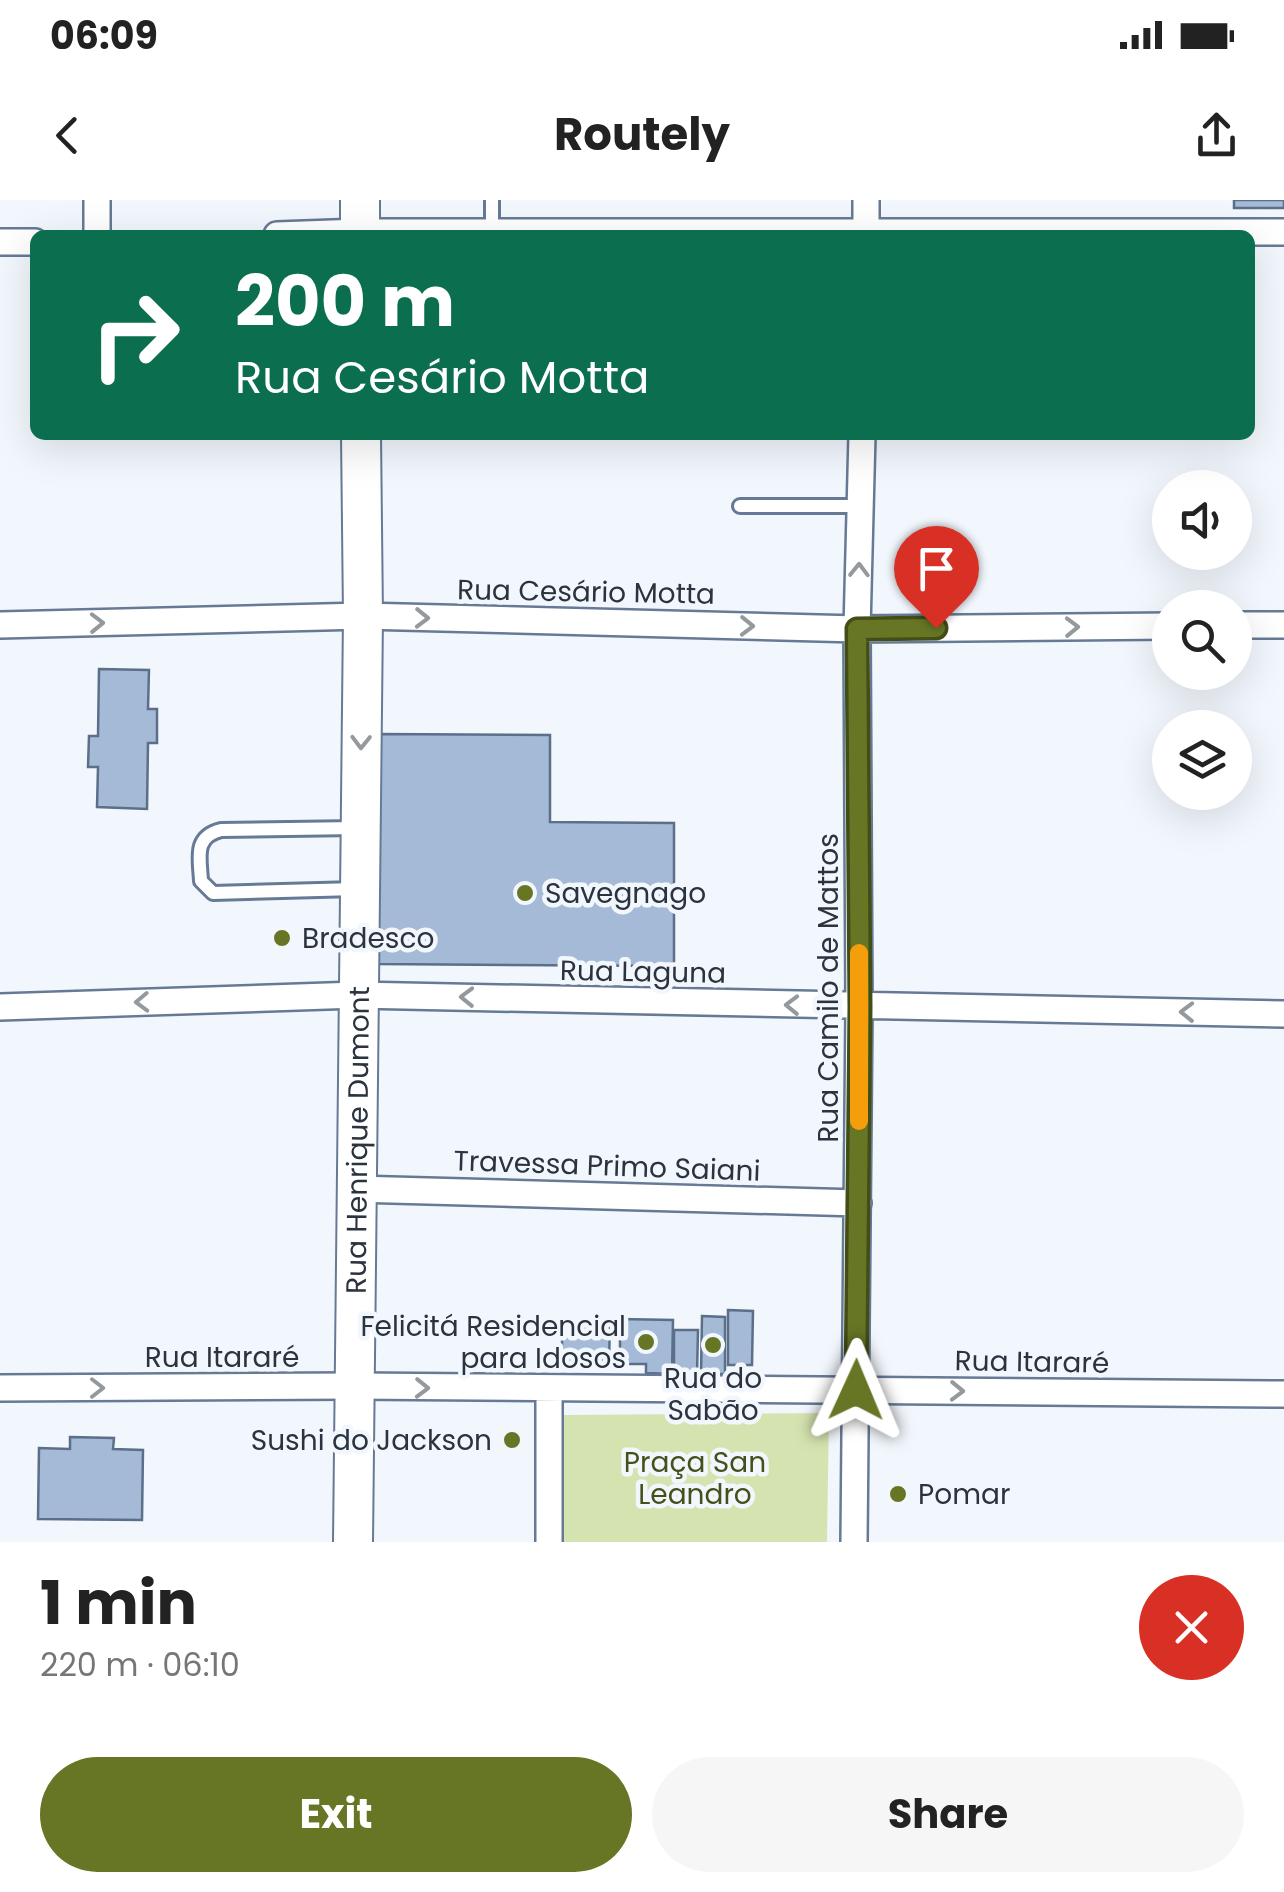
<!DOCTYPE html>
<html lang="en">
<head>
<meta charset="utf-8">
<style>
	body { margin:0; font-family:Poppins,sans-serif; background:#f6f6f6; color:#222; height:100vh; display:flex; flex-direction:column; font-size:38px; white-space:nowrap }
	* { box-sizing:border-box; margin:0 }
	p { font-size:32px; color:#767676 }
	.icon { flex:none; width:55px; height:55px; fill:none; stroke:currentColor; stroke-width:2; stroke-linecap:round; stroke-linejoin:round }
	.map { position:relative; height:1342px; overflow:hidden }
	.side { display:flex; flex-direction:column; background:#fff; flex:1 }
	.side>* { flex:none }
	.top-card { position:absolute; left:30px; top:30px; width:1225px; height:210px; border-radius:15px; box-shadow:0 10px 40px #0002; background:#0b6e4f; color:#fff; overflow:hidden }
	.tools { position:absolute; left:1152px; top:270px; display:grid; gap:20px }
	.tools a { display:grid; place-items:center; width:100px; height:100px; border-radius:50%; background:#fff; box-shadow:0 10px 40px #0002; font-size:50px }
	.pin { position:absolute; display:grid; place-items:center; width:85px; height:85px; color:#fff; margin:-102px -42px; border-radius:50% 50% 50% 0; rotate:-45deg; box-shadow:0 0 10px #0007 }
	.pin .icon { rotate:45deg }
	.me { position:absolute; width:110px; margin:-55px; rotate:1deg; stroke-linejoin:round; filter:drop-shadow(0 0 8px #0008) }
	.turn { display:flex; align-items:center; gap:35px; height:210px; padding:0 40px; font-size:45px }
	.turn .icon { width:130px; height:130px; stroke-width:2.5 }
	.turn b { display:block; font-size:70px; line-height:85px }
	.round { display:grid; place-items:center; flex:none; width:105px; height:105px; border-radius:52px; background:#f6f6f6 }
	.head { display:flex; align-items:center; justify-content:space-between; height:170px; padding:0 40px }
	h1 { font-size:60px; font-weight:700; line-height:75px }
	.action { display:flex; gap:20px; margin-top:auto; padding:20px 40px }
	.action a { flex:1; height:115px; border-radius:60px; background:#667624; color:#fff; font-size:40px; font-weight:700; line-height:115px; text-align:center }
	.action a+a { background:#f6f6f6; color:#222 }
	.status { display:flex; justify-content:space-between; align-items:center; height:70px; padding:0 50px; background:#fff; direction:ltr }
	.status svg { height:28px; fill:currentColor }
	header { display:flex; justify-content:space-between; align-items:center; height:130px; padding:0 40px; background:#fff; font-size:45px; font-weight:700 }
	.map>svg:first-child { display:block }
	.green { fill:#d5e3b0 }
	.building { fill:#a4bad7; stroke:#5b6f89; stroke-width:2.5 }
	.lines { fill:none; stroke-linecap:round; stroke-linejoin:round }
	.lane-casing { stroke:#667a95; stroke-width:18 }
	.street-casing { stroke:#667a95; stroke-width:30 }
	.secondary-casing { stroke:#667a95; stroke-width:42 }
	.lane { stroke:#fff; stroke-width:12 }
	.street { stroke:#fff; stroke-width:25 }
	.secondary { stroke:#fff; stroke-width:38 }
	.oneway { stroke:#94999e }
	.route-casing { stroke:#424d17; stroke-width:25 }
	.route { stroke:#667624; stroke-width:18 }
	.slow { stroke:#f59e0b; stroke-width:18 }
	.poi-dot { fill:#667624; stroke:#f2f7fd; stroke-width:4 }
	.labels { text-anchor:middle; dominant-baseline:central; stroke-width:9; stroke-linejoin:round; paint-order:stroke }
	.street-label { font-size:28px; fill:#2a333e; stroke:#f2f7fd }
	.poi-label { font-size:28px; fill:#2a333e; stroke:#f2f7fd; text-anchor:start }
	.park-label { font-size:28px; fill:#45511a; stroke:#f2f7fd }
</style>
</head>
<body>
<div class="status"><b>06:09</b><svg viewBox="0 0 49 12"><path d="M0 12V9h3v3zM5 12V6h3v6zM10 12V3h3v9zM15 12V0h3v12zM26 1h20v11H26zM47 4h2v5h-2z"/></svg></div>
<header><svg class="icon" aria-label="back" viewBox="0 0 24 24"><path d="M15 5l-7 7 7 7"/></svg>Routely<svg class="icon" aria-label="share" viewBox="0 0 24 24"><path d="M12 15V3M7 8l5-5 5 5M5 13v7h14v-7"/></svg></header>
<div class="map">
<svg width="1284" height="1342" viewBox="0 0 1284 1342">
	<rect width="100%" height="100%" fill="#f2f7fd"/>
	<path class="green" d="M829,1213L827,1342H564L562,1215Z"/>
	<path class="building" d="M1234,0H1284V8H1234Z
		M99,469L149,470L148,509H157V543H148L147,609L97,607L98,567H88L89,536H98Z
		M377,534L550,535V622L674,623V766L377,764Z
		M728,1110L753,1111L752,1165H728Z
		M702,1116L725,1117V1174H701Z
		M620,1119L673,1120L672,1174L646,1173V1164H620Z
		M562,1120L610,1121L609,1163L562,1162Z
		M674,1130H698L697,1174L674,1173Z
		M70,1237L114,1238L113,1249L143,1250L142,1320L38,1319L39,1248L70,1249Z"/>
	<g class="lines">
		<defs>
			<path id="lane" d="M492,32V0
				M740,306H860
				M356,689L213,693L201,681C200,658 193,637 221,630L357,628"/>
			<path id="street" d="M97,35V0
				M277,35L360,32H1284
				M866,35V0
				M0,42H35
				M0,425L363,416L857,429L1170,426
				M1235,425H1284
				M0,807L357,795L1284,814
				M355,989L858,1003
				M0,1188L354,1186L1284,1194
				M549,1342V1190
				M854,1342L859,807L857,429L862,235"/>
			<g id="secondary">
				<path d="M360,35V0"/>
				<path id="s1" d="M353,1342L363,416L361,235"/>
			</g>
		</defs>
		<use href="#lane" class="lane-casing"/>
		<use href="#street" class="street-casing"/>
		<use href="#secondary" class="secondary-casing"/>
		<use href="#lane" class="lane"/>
		<use href="#street" class="street"/>
		<use href="#secondary" class="secondary"/>
	</g>
	<defs><path id="oneway-chevron" d="M-2-3.5L2.5 0L-2 3.5" fill="none" stroke-width="1.6" stroke-linecap="round" stroke-linejoin="round" transform="scale(2.5)"/></defs>
	<g class="oneway">
		<use href="#oneway-chevron" transform="translate(859 370) rotate(-89)"/>
		<use href="#oneway-chevron" transform="translate(422 418) rotate(1)"/>
		<use href="#oneway-chevron" transform="translate(97 423) rotate(-1)"/>
		<use href="#oneway-chevron" transform="translate(747 426) rotate(1)"/>
		<use href="#oneway-chevron" transform="translate(1072 427) rotate(-1)"/>
		<use href="#oneway-chevron" transform="translate(361 542) rotate(91)"/>
		<use href="#oneway-chevron" transform="translate(467 797) rotate(-179)"/>
		<use href="#oneway-chevron" transform="translate(142 802) rotate(178)"/>
		<use href="#oneway-chevron" transform="translate(792 805) rotate(-179)"/>
		<use href="#oneway-chevron" transform="translate(1187 812) rotate(-179)"/>
		<use href="#oneway-chevron" transform="translate(97 1188)"/>
		<use href="#oneway-chevron" transform="translate(422 1188) rotate(1)"/>
		<use href="#oneway-chevron" transform="translate(957 1191) rotate(1)"/>
	</g>
	<g class="lines">
		<defs>
			<path id="route" d="M856,1190L860,807L857,429L936,428"/>
		</defs>
		<use href="#route" class="route-casing"/>
		<use href="#route" class="route"/>
		<path class="slow" d="M859,921V753"/>
	</g>
	<g class="poi-dot">
		<circle cx="525" cy="693" r="10"/>
		<circle cx="282" cy="738" r="10"/>
		<circle cx="646" cy="1142" r="10"/>
		<circle cx="713" cy="1145" r="10"/>
		<circle cx="512" cy="1240" r="10"/>
		<circle cx="898" cy="1294" r="10"/>
	</g>
	<g class="labels">
		<g class="street-label">
			<text transform="translate(586 392) rotate(1)">Rua Cesário Motta</text>
			<text transform="translate(643 772) rotate(1)">Rua Laguna</text>
			<text transform="translate(828 788) rotate(-90)">Rua Camilo de Mattos</text>
			<text stroke="none"><textPath href="#s1" startOffset="402">Rua Henrique Dumont</textPath></text>
			<text transform="translate(607 966) rotate(2)">Travessa Primo Saiani</text>
			<text x="222" y="1157">Rua Itararé</text>
			<text transform="translate(1032 1162) rotate(1)">Rua Itararé</text>
		</g>
		<g class="poi-label">
			<text x="545" y="693">Savegnago</text>
			<text x="302" y="738">Bradesco</text>
			<text x="626" y="1126" text-anchor="end">Felicitá Residencial<tspan x="626" dy="32">para Idosos</tspan></text>
			<text x="713" y="1178" text-anchor="middle">Rua do<tspan x="713" dy="32">Sabão</tspan></text>
			<text x="492" y="1240" text-anchor="end">Sushi do Jackson</text>
			<text x="918" y="1294">Pomar</text>
		</g>
		<g class="park-label">
			<text x="695" y="1262">Praça San<tspan x="695" dy="32">Leandro</tspan></text>
		</g>
	</g>
</svg>
<div class="tools">
<a><svg class="icon" aria-label="sound" viewBox="0 0 24 24"><path d="M4 9h4l5-4v14l-5-4H4zM17 9q2 3 0 6"/></svg></a>
<a><svg class="icon" aria-label="search" viewBox="0 0 24 24"><circle cx="10" cy="10" r="6"/><path d="M15 15l6 6"/></svg></a>
<a><svg class="icon" aria-label="layers" viewBox="0 0 24 24"><path d="M12 4l9 5-9 5-9-5zM3 14l9 5 9-5"/></svg></a>
</div>
<div class="pin" style="left:936px;top:428px;background:#d93025"><svg class="icon" aria-label="arrive" viewBox="0 0 24 24"><path d="M6 21V4h12l-3 4 3 4H6"/></svg></div>
<svg class="me" style="left:856px;top:1190px" viewBox="-20 -20 40 40"><path d="M0-17L14 15 0 8-14 15z" fill="#667624" stroke="#fff" stroke-width="4"/></svg>
<div class="top-card">
<div class="turn"><svg class="icon" aria-label="right" viewBox="0 0 24 24"><path d="M7 20v-9h11M14 6l5 5-5 5"/></svg><div><b>200 m</b>Rua Cesário Motta</div></div>
</div>
</div>
<section class="side">
<div class="head"><div><h1>1 min</h1><p>220 m · 06:10</p></div><a class="round" style="background:#d93025;color:#fff"><svg class="icon" aria-label="close" viewBox="0 0 24 24"><path d="M6 6l12 12M18 6L6 18"/></svg></a></div>
<div class="action"><a>Exit</a><a>Share</a></div>
</section>
</body>
</html>
